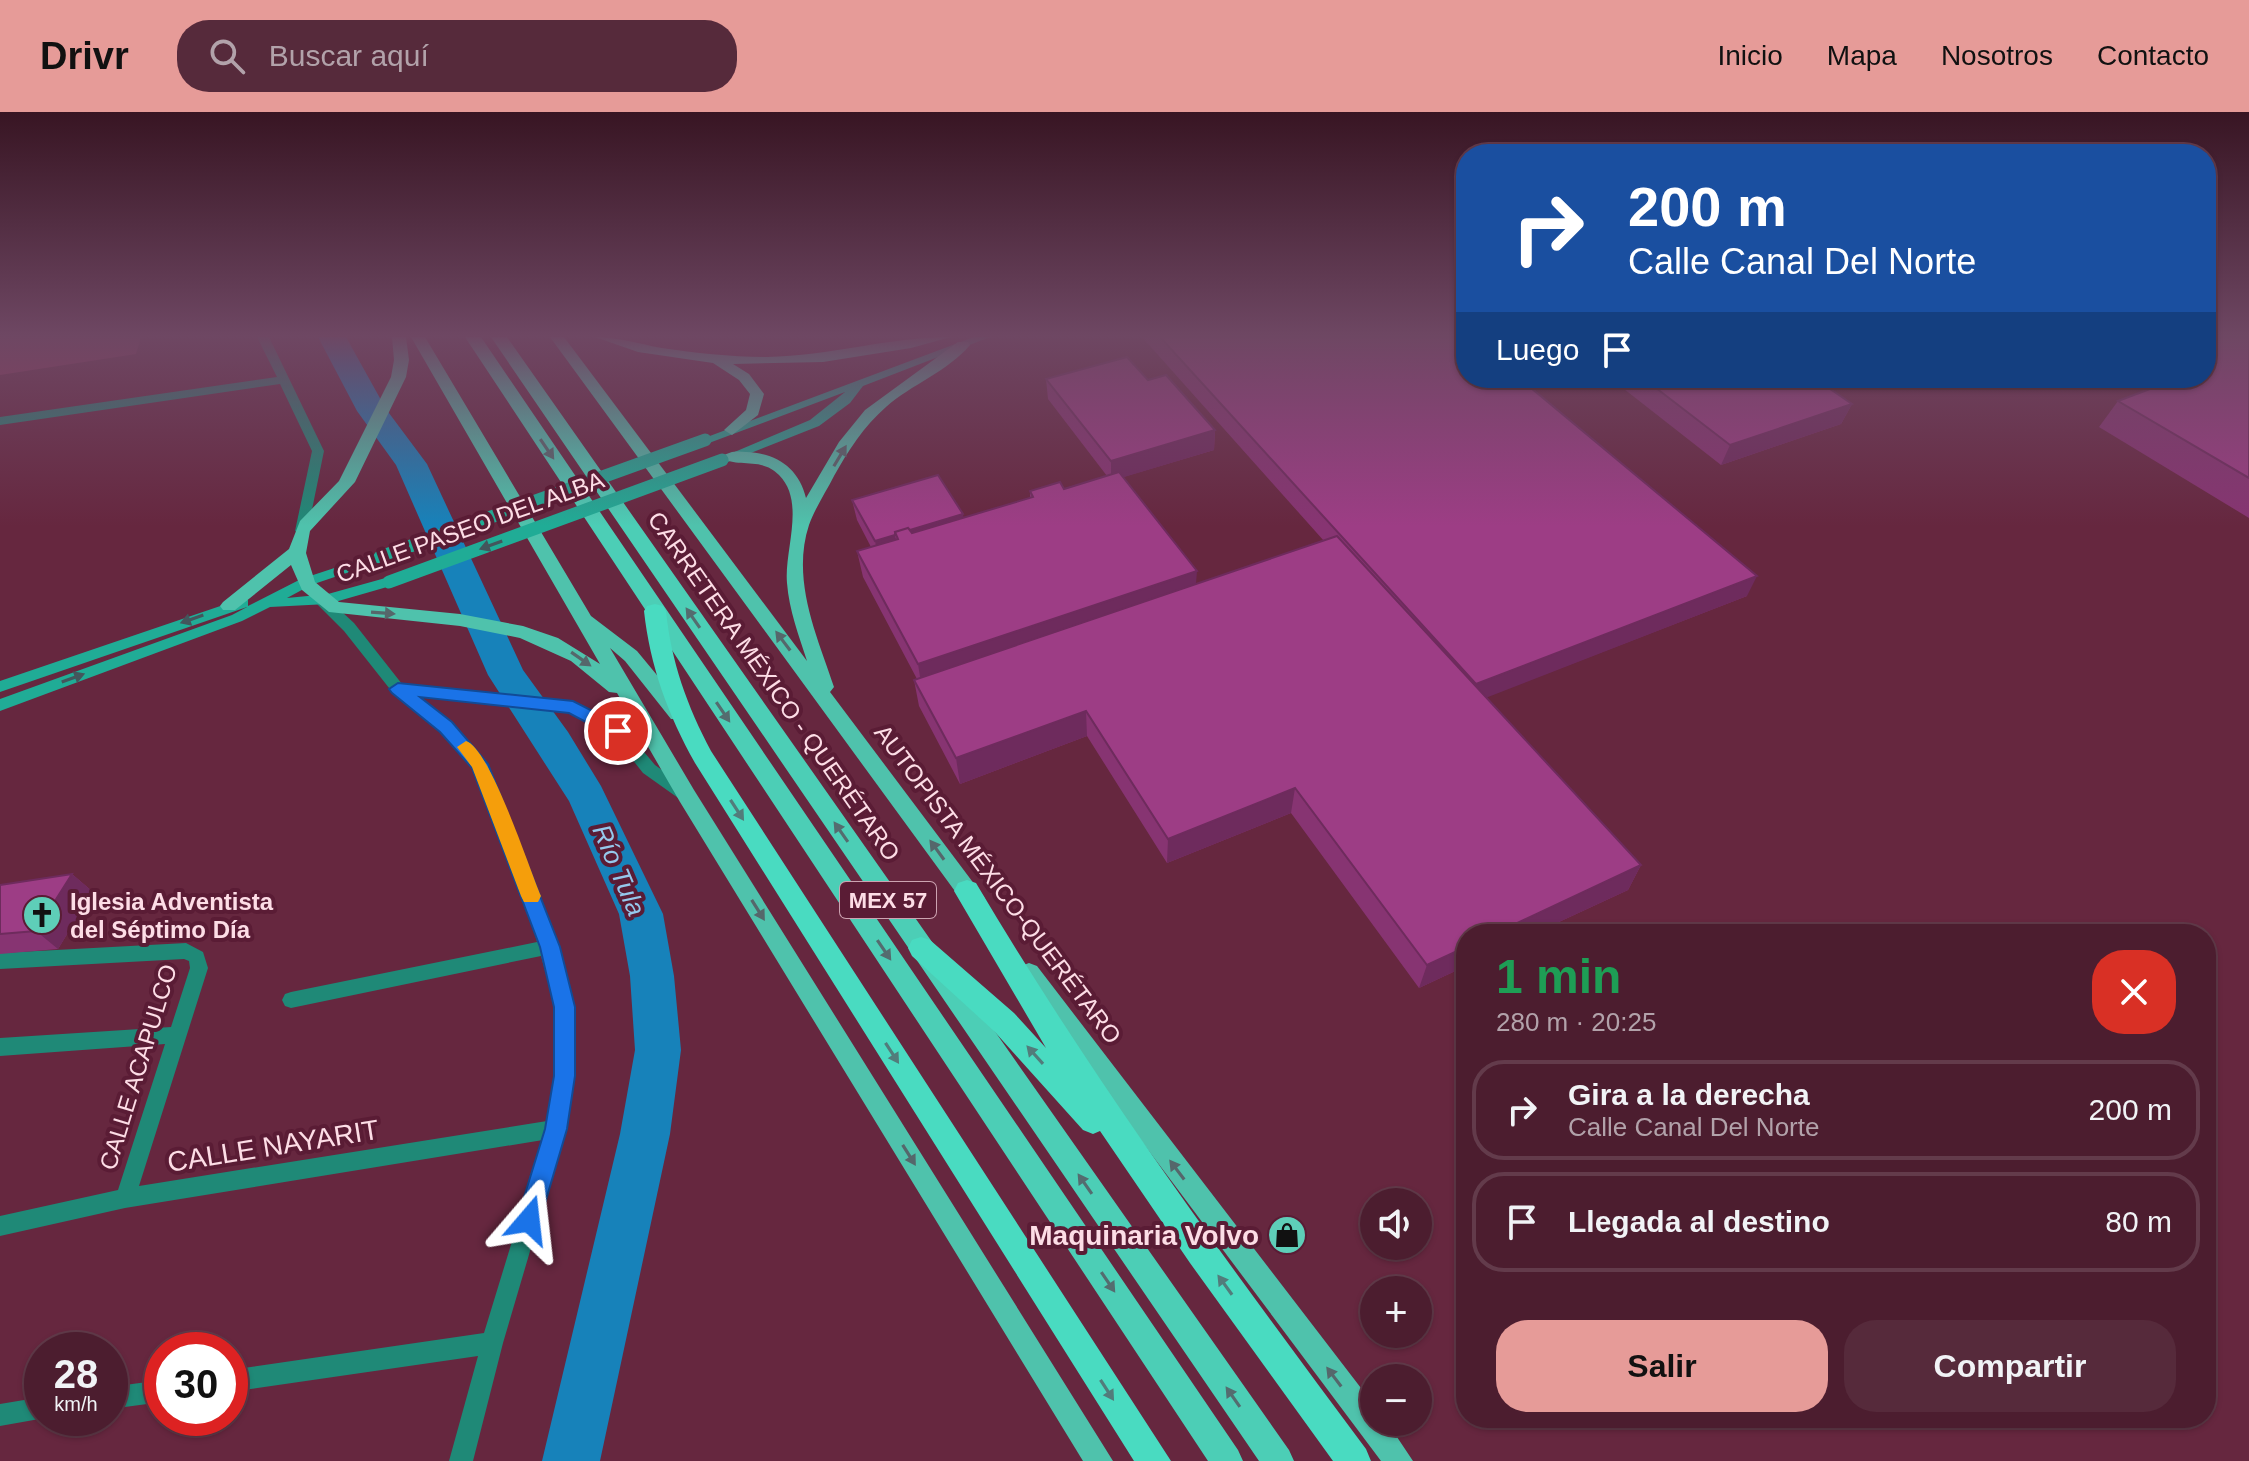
<!DOCTYPE html>
<html lang="es">
<head>
<meta charset="utf-8">
<style>
	body { margin:0; font-family:Arial,sans-serif; background:#562a3b; color:#f1f3f6; height:100vh; display:flex; flex-direction:column; font-size:30px; white-space:nowrap }
	* { box-sizing:border-box; margin:0 }
	p { font-size:26px; color:#b2a2aa }
	.icon { flex:none; width:44px; height:44px; fill:none; stroke:currentColor; stroke-width:2; stroke-linecap:round; stroke-linejoin:round }
	.map { position:relative; flex:1; overflow:hidden }
	.side { position:absolute; left:1456px; top:812px; width:760px; height:504px; display:flex; flex-direction:column; background:#4c1d2f; border-radius:32px; box-shadow:0 2px 6px #0004,0 0 0 2px #633b4b }
	.side>* { flex:none }
	.banner { position:absolute; left:1456px; top:32px; width:760px; height:244px; border-radius:32px; box-shadow:0 2px 6px #0004,0 0 0 2px #633b4b; background:#1a4fa0; color:#fff; overflow:hidden }
	.controls { position:absolute; left:1360px; top:1076px; display:grid; gap:16px }
	.controls a { display:grid; place-items:center; width:72px; height:72px; border-radius:50%; background:#4c1d2f; box-shadow:0 2px 6px #0004,0 0 0 2px #633b4b; font-size:40px }
	.speed { position:absolute; left:24px; top:1220px; display:flex; gap:16px; font-size:40px; font-weight:700; text-align:center }
	.speed>* { display:grid; place-content:center; width:104px; height:104px; border-radius:50%; background:#4c1d2f; box-shadow:0 2px 6px #0004,0 0 0 2px #633b4b; line-height:1 }
	.speed small { font-size:20px; font-weight:400 }
	.speed .limit { border:12px solid #d22; background:#fff; color:#111 }
	.pin { position:absolute; display:grid; place-items:center; width:68px; height:68px; color:#fff; margin:-34px; border:4px solid #fff; border-radius:50%; box-shadow:0 2px 8px #0007 }
	.me { position:absolute; width:88px; margin:-44px; rotate:17deg; stroke-linejoin:round; filter:drop-shadow(0 0 6px #0008) }
	.turn { display:flex; align-items:center; gap:28px; height:168px; padding:0 40px; font-size:36px }
	.turn .icon { width:104px; height:104px; stroke-width:2.5 }
	.turn b { display:block; font-size:56px; line-height:68px }
	.then { display:flex; align-items:center; height:76px; padding:0 40px; background:#0003; gap:16px; font-size:30px }
	.round { display:grid; place-items:center; flex:none; width:84px; height:84px; border-radius:32px; background:#562a3b }
	.summary { display:flex; align-items:center; justify-content:space-between; height:136px; padding:0 40px }
	h1 { font-size:48px; font-weight:600; line-height:60px; color:#1e9e55 }
	.action { display:flex; gap:16px; margin-top:auto; padding:16px 40px }
	.action a { flex:1; height:92px; border-radius:32px; background:#e69b98; color:#111; font-size:32px; font-weight:600; line-height:92px; text-align:center }
	.action a+a { background:#562a3b; color:#f1f3f6 }
	ul { padding:0; list-style:none }
	li { display:flex; align-items:center; gap:24px; height:100px; margin:0 16px 12px; padding:0 24px; border:4px solid #633b4b; border-radius:32px }
	li div { flex:1 }
	li b { display:block; font-size:30px }
	li em { font-style:normal }
	header { display:flex; align-items:center; gap:48px; box-sizing:border-box; height:112px; padding:0 40px; background:#e69b98; color:#111 }
	header strong { font-size:38px }
	nav { display:flex; gap:44px; margin-inline-start:auto; font-size:28px }
	.search { width:560px; height:72px; background:#562a3b; display:flex; align-items:center; gap:20px; box-sizing:border-box; padding:0 28px; border-radius:32px; color:#b2a2aa; font-size:30px }
	.map>svg:first-child { display:block }
	.green { fill:#93375c }
	.lines { fill:none; stroke-linecap:round; stroke-linejoin:round }
	.river { fill:#1782ba; fill-rule:evenodd }
	.minor { fill:#1f8977; fill-rule:evenodd }
	.secondary { fill:#20ac96; fill-rule:evenodd }
	.primary { fill:#4fc2ac; fill-rule:evenodd }
	.trunk { fill:#4cceb6; fill-rule:evenodd }
	.motorway { fill:#49dbc1; fill-rule:evenodd }
	.secondary-bridge { stroke:#20ac96; stroke-width:13 }
	.wall { fill:#873472 }
	.shaded-wall { fill:#6e2b5d }
	.building { fill:#9d3d85; stroke:#6e2b5d; stroke-width:2 }
	.oneway { fill:#546c6f }
	.oneway2 { fill:#55676b }
	.oneway3 { fill:#43565c }
	.oneway4 { fill:#527c7b }
	.route { fill:#1a73e8; stroke:#114b97; stroke-width:2 }
	.slow { fill:#f59e0b }
	.labels { text-anchor:middle; dominant-baseline:central; stroke-width:8; stroke-linejoin:round; paint-order:stroke }
	.shield { fill:#5a1c35; stroke:#cca3b1; stroke-width:2 }
	.shield-label { font-size:22px; font-weight:bold; fill:#fddde6 }
	.street-label { font-size:24px; fill:#fddde6; stroke:#5a1c35 }
	.poi-label { font-size:24px; font-weight:bold; fill:#fddde6; stroke:#5a1c35; text-anchor:start }
	.water-label { font-size:26px; font-style:italic; fill:#95c8ec; stroke:#5a1c35 }
	.near-street-label { font-size:28px; fill:#fddde6; stroke:#5a1c35 }
	.near-poi-label { font-size:28px; font-weight:bold; fill:#fddde6; stroke:#5a1c35; text-anchor:end }
</style>
</head>
<body>
<header>
<strong>Drivr</strong>
<div class="search"><svg class="icon" aria-label="search" viewBox="0 0 24 24"><circle cx="10" cy="10" r="6"/><path d="M15 15l6 6"/></svg>Buscar aquí</div>
<nav><a>Inicio</a><a>Mapa</a><a>Nosotros</a><a>Contacto</a></nav>
</header>
<div class="map">
<svg width="2249" height="1349" viewBox="0 0 2249 1349">
	<rect width="100%" height="100%" fill="#66273f"/>
	<path class="green" d="M0,225H141L136,242L0,263Z"/>
	<g class="lines">
		<path class="river" d="M318,225H346L386,297L427,352L523,558L568,620L601,674L663,802L674,864L681,938L670,1022L600,1349H542L620,1022L635,938L630,864L619,802L569,689L488,563L396,353L357,299Z"/>
		<path class="minor" d="M257,225H269L324,339L307,422L302,423L295,419L312,339L280,272L0,313V305L277,265Z
			M323,485L328,487L354,511L402,572L578,591L623,615L655,653L693,680L695,684L693,688H681L643,661L613,623L570,600L418,585L451,611L485,648L559,835L557,838L573,895L574,964L566,1017L503,1231L473,1349H449L478,1244L230,1280V1258L484,1221L543,1028L125,1096L0,1124V1104L118,1078L165,932L0,944V926L171,915L190,856L189,849L184,847L0,857V841L186,831L203,840L208,856L139,1074L547,1009L554,964L555,895L541,844L291,896L285,894L282,888L285,882L291,880L537,830L531,807L472,655L441,619L393,581L344,519L318,493L316,490L318,487Z
			M162,1268V1290L110,1297V1275Z
			M42,1285V1306H45L0,1314V1292Z"/>
		<path class="secondary" d="M974,225H990L863,274L850,291L819,314L728,350L724,351L718,347L810,308L845,280L709,331H701L699,328Z
			M380,441L385,442V448L311,473L287,486L328,482L389,465L394,467L396,470L394,473L328,492L270,495L242,509L0,599V587L232,503L247,495L0,580V569L238,488H248V494L301,467Z"/>
		<path class="primary" d="M392,225H406L409,248L406,265L355,370L310,419L306,441L315,470L339,490L460,502L523,514L558,526L600,552L411,225H425L591,504L637,539L685,597L688,602L685,607H671L625,549L610,536L694,678L1113,1349H1083L680,690L617,581L609,580L571,549L520,526L460,514L329,500L302,478L291,453L235,498H223L220,494L223,490L289,437L300,409L339,369L391,265L394,248Z
			M550,225H564L807,549C799,524 789,498 787,471C784,438 806,390 779,363C761,344 736,357 722,345C729,339 737,339 746,340C776,341 799,356 806,386L839,330L865,298L958,230H968L970,233C947,260 912,272 886,295C864,314 848,339 834,364C826,380 815,396 809,413C791,468 817,524 834,575L830,580L984,785L987,791L984,797L976,800L968,797Z
			M595,225C618,225 639,232 662,236C696,241 732,245 767,245C829,244 889,225 951,225L911,236L823,250L733,252L749,262L764,282L758,303L732,323L724,318L746,298L750,282L739,268L713,251L638,240Z
			M1029,851L1037,854L1374,1293V1310H1387L1413,1349H1381L1021,868L1018,861L1021,854Z"/>
		<path class="trunk" d="M465,225H481L1238,1338L1243,1349H1208Z
			M491,225H507L1289,1338L1294,1349H1259Z"/>
		<path class="motorway" d="M655,492L663,494L666,499C671,549 687,594 711,639L1171,1349H1134L695,651C668,603 650,554 644,499L647,494Z
			M967,768L976,771C1093,969 1229,1153 1366,1337L1371,1349H1333L1190,1151L1100,1019L1093,1022L1083,1018L994,919L912,844L908,836L912,828L921,825L930,828L1014,901L1046,936L954,779L958,771Z"/>
		<path class="secondary-bridge" d="M380,445L705,328
			M389,470L722,348"/>
	</g>
	<path class="wall" d="M1142,225H1466L1747,484L1486,585L1641,753L1628,778L1533,822H1466V854L1419,876L1291,701L1167,751L1087,624L960,672L919,594L914,568L917,567L863,465L857,439L871,435L857,408L852,388L964,406L1030,386V379L1064,377L1107,364L1048,287L1046,267L1148,268L1215,318L1214,338L1123,365L1196,472L1324,429Z
		M2249,225V406L2099,315L2118,289L2147,278L2126,266H2206Z
		M1610,266H1814L1852,292L1841,312L1721,353Z
		M72,762L93,780L58,837L0,842V773Z"/>
	<path class="shaded-wall" d="M1852,292L1841,312L1721,353L1730,333Z
		M1215,318L1214,338L1111,369V349Z
		M963,402L966,422H896Z
		M895,423L899,443L879,449L875,429Z
		M1197,459L1195,485L922,578L918,552Z
		M1757,464L1747,484L1470,592L1476,572Z
		M1086,599L1087,624L960,672L956,646Z
		M1295,676L1291,701L1167,751L1168,727Z
		M1641,753L1628,778L1533,822H1494Z
		M72,762L93,780L58,837L36,819Z
		M1466,835V854L1419,876L1427,853Z"/>
	<path class="building" d="M1160,225H1466V266H1519L1757,464L1476,572Z
		M2206,225H2249V366L2118,289L2179,266H2206Z
		M1127,245L1148,268L1166,263L1215,318L1111,349L1046,267Z
		M1643,266H1814L1852,292L1730,333Z
		M1119,360L1197,459L918,552L857,439L898,427L895,420L908,416L912,421L1033,385L1030,379L1060,370L1064,377Z
		M938,363L963,402L910,418L908,416L895,420V423L875,429L852,388Z
		M1337,424L1641,753L1494,822H1466V835L1427,853L1295,676L1168,727L1086,599L956,646L914,568Z
		M72,762L36,819L0,822V773Z"/>
	<defs><path id="oneway-solid" d="M-6-.8H1V-3.2L6.5 0L1 3.2V.8H-6Z" transform="scale(2)"/></defs>
	<g class="oneway">
		<use href="#oneway-solid" transform="translate(547 337) rotate(56)"/>
		<use href="#oneway-solid" transform="translate(693 506) rotate(-125)"/>
		<use href="#oneway-solid" transform="translate(723 600) rotate(56)"/>
		<use href="#oneway-solid" transform="translate(841 720) rotate(-125)"/>
		<use href="#oneway-solid" transform="translate(884 838) rotate(56)"/>
		<use href="#oneway-solid" transform="translate(1085 1072) rotate(-125)"/>
		<use href="#oneway-solid" transform="translate(1108 1170) rotate(56)"/>
		<use href="#oneway-solid" transform="translate(1233 1285) rotate(-125)"/>
	</g>
	<g class="oneway2">
		<use href="#oneway-solid" transform="translate(840 344) rotate(-59)"/>
		<use href="#oneway-solid" transform="translate(383 501) rotate(4)"/>
		<use href="#oneway-solid" transform="translate(783 529) rotate(-127)"/>
		<use href="#oneway-solid" transform="translate(581 547) rotate(35)"/>
		<use href="#oneway-solid" transform="translate(937 738) rotate(-126)"/>
		<use href="#oneway-solid" transform="translate(758 798) rotate(58)"/>
		<use href="#oneway-solid" transform="translate(909 1043) rotate(58)"/>
		<use href="#oneway-solid" transform="translate(1177 1058) rotate(-127)"/>
		<use href="#oneway-solid" transform="translate(1334 1265) rotate(-127)"/>
	</g>
	<g class="oneway3">
		<use href="#oneway-solid" transform="translate(491 433) rotate(160)"/>
		<use href="#oneway-solid" transform="translate(192 507) rotate(161)"/>
		<use href="#oneway-solid" transform="translate(73 566) rotate(-20)"/>
	</g>
	<g class="oneway4">
		<use href="#oneway-solid" transform="translate(737 698) rotate(57)"/>
		<use href="#oneway-solid" transform="translate(892 941) rotate(57)"/>
		<use href="#oneway-solid" transform="translate(1035 943) rotate(-132)"/>
		<use href="#oneway-solid" transform="translate(1225 1173) rotate(-126)"/>
		<use href="#oneway-solid" transform="translate(1107 1278) rotate(57)"/>
	</g>
	<linearGradient id="sky" x2="0" y2="1"><stop stop-color="#381523"/><stop offset="0.54" stop-color="#6e4763"/><stop offset="1" stop-color="#6e4763" stop-opacity="0"/></linearGradient>
	<rect width="2249" height="414" fill="url(#sky)"/>
	<path class="route" d="M398,571L573,589L624,615L627,619L624,624H612L569,601L420,585L452,610L488,652L560,835L575,895V964L567,1017L540,1108L537,1117L529,1120L520,1117L517,1108L545,1017L554,964V895L540,835L472,656L440,620L392,581L389,577Z"/>
	<path class="slow" d="M466,629C490,636 529,756 541,784L538,790H524L521,784L472,655L457,635Z"/>
	<defs>
		<symbol id="church-disc" viewBox="-11 -11 22 22"><circle r="9.5" fill="#5eceb8" stroke="#5a1c35"/><path d="M-1.2-6h2.4v3.5h3.3v2.4h-3.3V6h-2.4V-.1h-3.3v-2.4h3.3Z" fill="#111"/></symbol>
		<symbol id="shop-disc" viewBox="-11 -11 22 22"><circle r="9.5" fill="#5eceb8" stroke="#5a1c35"/><path d="M-5-2.5h2.3a2.7 3.5 0 0 1 5.4 0H5L5.5 6h-11ZM-1.5-2.5h3a1.5 2.3 0 0 0-3 0Z" fill="#111"/></symbol>
	</defs>
	<g fill-rule="evenodd">
		<use href="#church-disc" x="20" y="781" width="44" height="44"/>
		<use href="#shop-disc" x="1265" y="1101" width="44" height="44"/>
	</g>
	<g class="labels">
		<rect class="shield" x="840" y="770" width="96" height="36" rx="6"/>
		<g class="shield-label">
			<text x="888" y="788">MEX 57</text>
		</g>
		<g class="street-label">
			<text transform="translate(470 415) rotate(-20)">CALLE PASEO DEL ALBA</text>
			<text transform="translate(774 574) rotate(55)">CARRETERA MÉXICO - QUERÉTARO</text>
			<text transform="translate(998 772) rotate(53)">AUTOPISTA MÉXICO-QUERÉTARO</text>
			<text transform="translate(138 955) rotate(-73)">CALLE ACAPULCO</text>
		</g>
		<g class="poi-label">
			<text x="70" y="789">Iglesia Adventista<tspan x="70" dy="28">del Séptimo Día</tspan></text>
		</g>
		<g class="water-label">
			<text transform="translate(619 758) rotate(67)">Río Tula</text>
		</g>
		<g class="near-street-label">
			<text transform="translate(273 1034) rotate(-9)">CALLE NAYARIT</text>
		</g>
		<g class="near-poi-label">
			<text x="1259" y="1123">Maquinaria Volvo</text>
		</g>
	</g>
</svg>
<div class="controls">
<a><svg class="icon" aria-label="sound" viewBox="0 0 24 24"><path d="M4 9h4l5-4v14l-5-4H4zM17 9q2 3 0 6"/></svg></a>
<a>+</a>
<a>−</a>
</div>
<div class="speed"><div>28<small>km/h</small></div><div class="limit">30</div></div>
<div class="pin" style="left:618px;top:619px;background:#d93025"><svg class="icon" aria-label="arrive" viewBox="0 0 24 24"><path d="M6 21V4h12l-3 4 3 4H6"/></svg></div>
<svg class="me" style="left:529px;top:1108px" viewBox="-20 -20 40 40"><path d="M0-17L14 15 0 8-14 15z" fill="#1a73e8" stroke="#fff" stroke-width="4"/></svg>
<div class="banner">
<div class="turn"><svg class="icon" aria-label="right" viewBox="0 0 24 24"><path d="M7 20v-9h11M14 6l5 5-5 5"/></svg><div><b>200 m</b>Calle Canal Del Norte</div></div>
<div class="then">Luego<svg class="icon" aria-label="arrive" viewBox="0 0 24 24"><path d="M6 21V4h12l-3 4 3 4H6"/></svg></div>
</div>
<section class="side">
<div class="summary"><div><h1>1 min</h1><p>280 m · 20:25</p></div><a class="round" style="background:#d93025;color:#fff"><svg class="icon" aria-label="close" viewBox="0 0 24 24"><path d="M6 6l12 12M18 6L6 18"/></svg></a></div>
<ul>
<li><svg class="icon" aria-label="right" viewBox="0 0 24 24"><path d="M7 20v-9h11M14 6l5 5-5 5"/></svg><div><b>Gira a la derecha</b><p>Calle Canal Del Norte</p></div><em>200 m</em></li>
<li><svg class="icon" aria-label="arrive" viewBox="0 0 24 24"><path d="M6 21V4h12l-3 4 3 4H6"/></svg><div><b>Llegada al destino</b></div><em>80 m</em></li>
</ul>
<div class="action"><a>Salir</a><a>Compartir</a></div>
</section>
</div>
</body>
</html>
